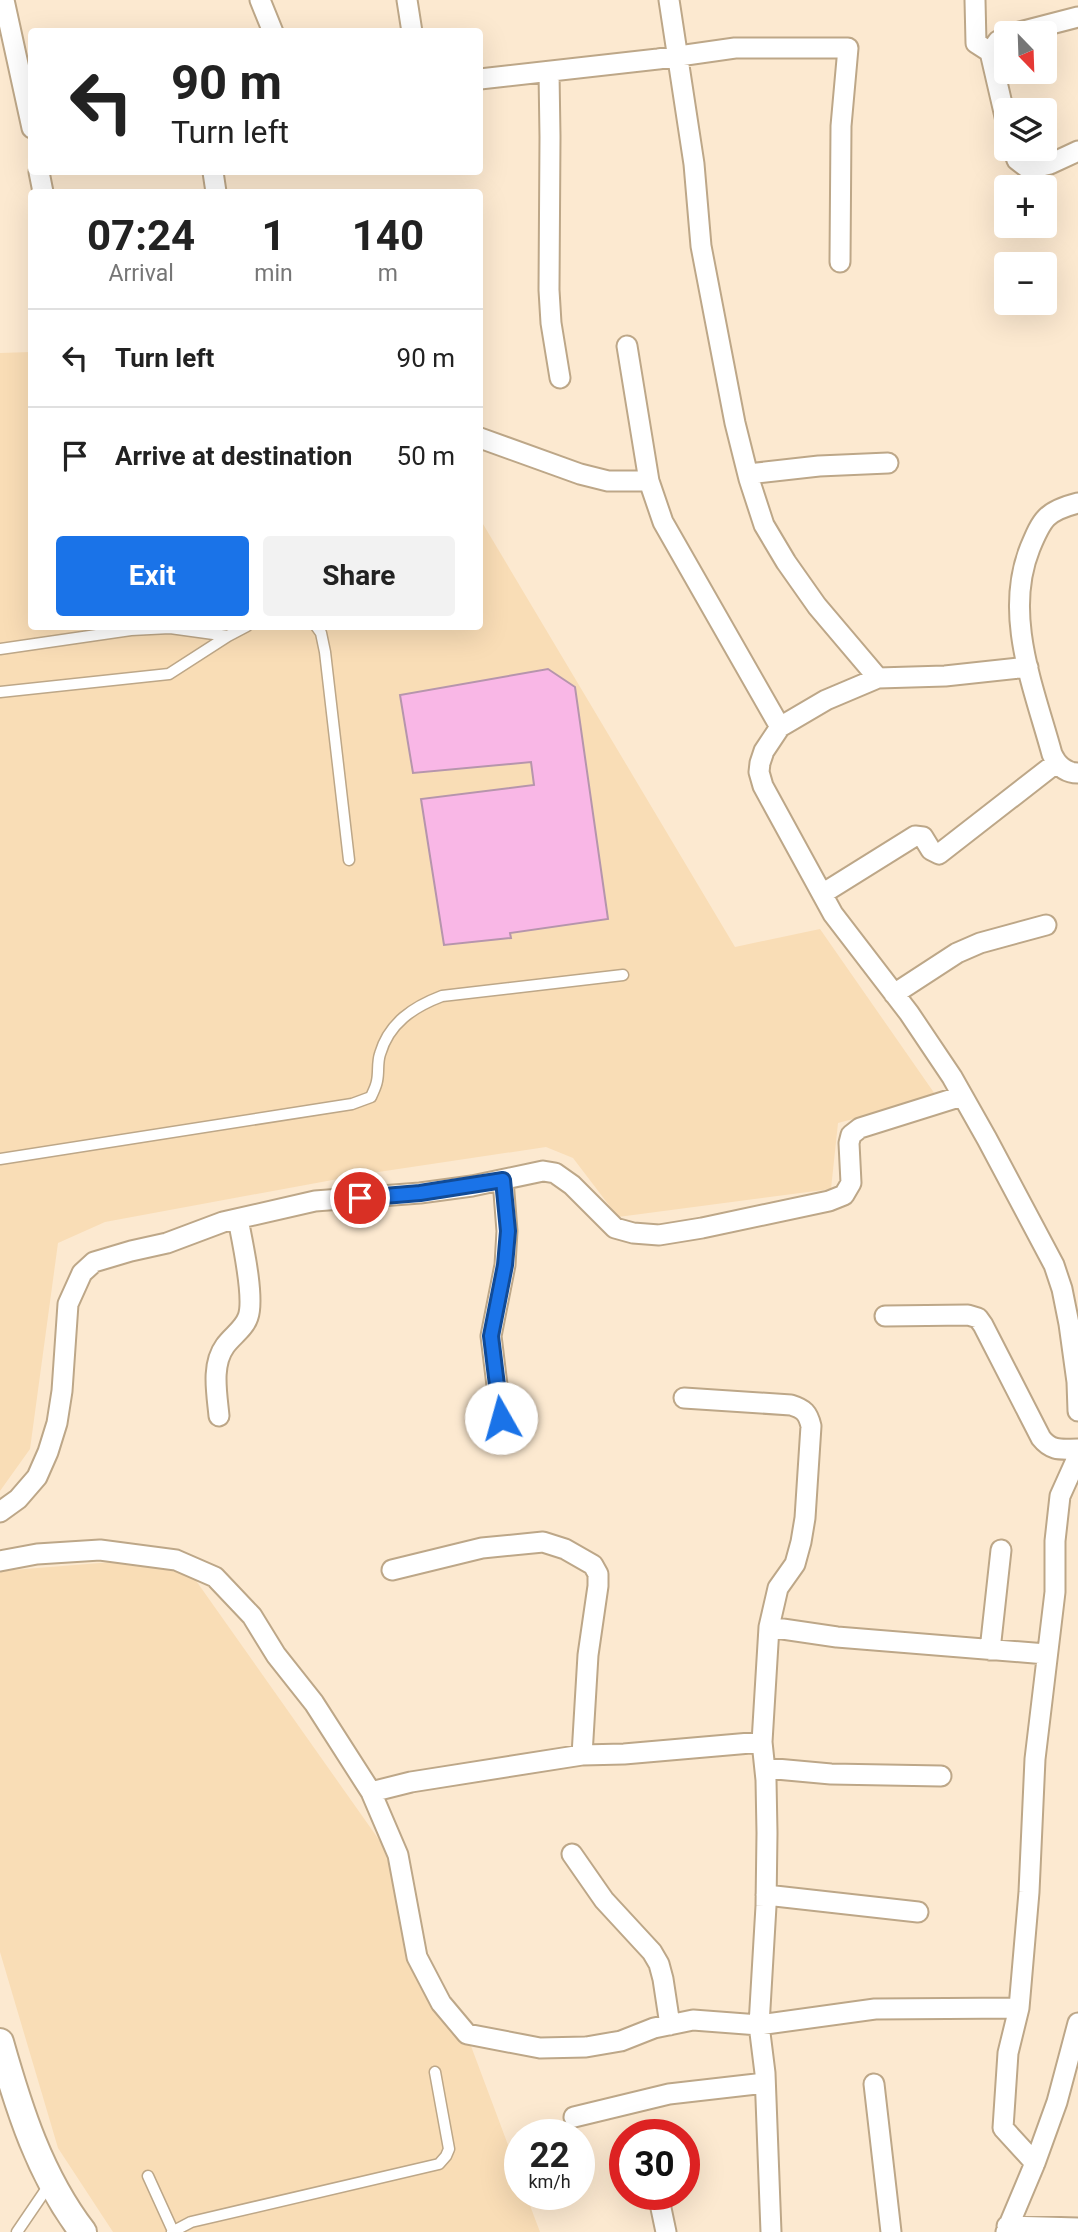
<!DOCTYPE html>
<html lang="en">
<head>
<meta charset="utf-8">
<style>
	body { margin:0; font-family:Roboto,sans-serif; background:#f2f2f2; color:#222; height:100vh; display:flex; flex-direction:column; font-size:26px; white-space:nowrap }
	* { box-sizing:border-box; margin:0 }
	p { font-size:23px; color:#767676 }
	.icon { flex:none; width:38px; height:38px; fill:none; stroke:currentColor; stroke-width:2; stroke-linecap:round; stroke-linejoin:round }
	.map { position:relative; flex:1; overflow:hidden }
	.details { position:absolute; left:28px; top:189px; width:455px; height:441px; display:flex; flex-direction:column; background:#fff; border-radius:7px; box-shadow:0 7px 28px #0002 }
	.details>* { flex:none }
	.hud { position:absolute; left:28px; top:28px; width:455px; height:147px; border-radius:7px; box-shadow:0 7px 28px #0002; background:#fff; color:#222; overflow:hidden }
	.needle { width:46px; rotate:157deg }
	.buttons { position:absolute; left:994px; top:21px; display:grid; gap:14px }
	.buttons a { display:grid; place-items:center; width:63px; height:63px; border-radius:7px; background:#fff; box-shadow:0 7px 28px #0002; font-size:35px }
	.speed { position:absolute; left:504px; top:2119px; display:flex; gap:14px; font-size:35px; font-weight:700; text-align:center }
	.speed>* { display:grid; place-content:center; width:91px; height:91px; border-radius:50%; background:#fff; box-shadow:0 7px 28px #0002; line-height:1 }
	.speed small { font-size:18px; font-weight:400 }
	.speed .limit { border:10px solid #d22; background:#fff; color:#111 }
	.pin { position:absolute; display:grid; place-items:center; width:60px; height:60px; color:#fff; margin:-30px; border:4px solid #fff; border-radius:50%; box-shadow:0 2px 7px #0007 }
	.me { position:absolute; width:77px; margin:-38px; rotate:353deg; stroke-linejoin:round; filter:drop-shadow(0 0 5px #0008) }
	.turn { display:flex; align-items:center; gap:24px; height:147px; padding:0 28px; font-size:32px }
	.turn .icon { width:91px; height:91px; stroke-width:2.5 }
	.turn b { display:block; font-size:49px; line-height:60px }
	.eta { display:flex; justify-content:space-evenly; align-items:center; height:119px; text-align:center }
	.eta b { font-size:42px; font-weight:700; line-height:49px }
	.primary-button { display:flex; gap:14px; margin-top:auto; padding:14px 28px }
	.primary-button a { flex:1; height:80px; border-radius:7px; background:#1a73e8; color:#fff; font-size:28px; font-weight:700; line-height:80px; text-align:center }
	.primary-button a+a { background:#f2f2f2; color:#222 }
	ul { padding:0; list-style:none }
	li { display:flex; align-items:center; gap:21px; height:98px; padding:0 28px; border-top:2px solid #e0e0e0 }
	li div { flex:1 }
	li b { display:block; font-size:26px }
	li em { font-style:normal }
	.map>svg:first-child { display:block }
	.built { fill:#f9ddb6 }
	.building { fill:#f9b7e6; stroke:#b695ac; stroke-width:2 }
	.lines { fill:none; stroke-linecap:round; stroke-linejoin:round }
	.service-casing { stroke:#bda788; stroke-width:13 }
	.minor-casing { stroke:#bda788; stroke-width:23 }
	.secondary-casing { stroke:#bda788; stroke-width:30 }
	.service { stroke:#fff; stroke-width:10 }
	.minor { stroke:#fff; stroke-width:19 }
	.secondary { stroke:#fff; stroke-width:26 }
	.route-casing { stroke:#114b97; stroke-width:18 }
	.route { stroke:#1a73e8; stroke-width:12 }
</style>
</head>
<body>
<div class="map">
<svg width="1078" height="2232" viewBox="0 0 1078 2232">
	<rect width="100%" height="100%" fill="#fce9d0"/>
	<path class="built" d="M31,352L32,626H480V519L735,947L820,929L937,1097L838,1123L831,1189L618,1217L573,1158L546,1147L365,1174L105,1222L58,1243L30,1449L0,1491V353Z
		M150,1559L192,1575L382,1844L404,1910L419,1986L468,2038L520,2177V2194L526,2195L540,2232H113L58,2148L0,1952V1571Z"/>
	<path class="building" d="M548,669L575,687L608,919L510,933L511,938L444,945L421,799L534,785L531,762L413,773L400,695Z"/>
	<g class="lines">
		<defs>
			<path id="service" d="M316,626L321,633L325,652L349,860
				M0,649L131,630L170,628L228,636
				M0,692L169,674L228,636L247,626
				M0,1159L352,1104L371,1097C373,1092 376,1087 377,1081C379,1072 377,1063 380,1054C389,1023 413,1007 442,996L623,975
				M148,2176L173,2231
				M17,2232L49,2185
				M172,2232L191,2222L439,2164L446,2156L449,2149L435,2072"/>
			<path id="minor" d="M4,0L32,128
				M260,0L273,32
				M407,0L412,32
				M669,0L694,164L701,246L735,423L749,479L764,525L786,562L817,606L878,678
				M975,0L976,43L990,52
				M1016,33L1078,17
				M1006,37L998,41L990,52L1006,121
				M549,72L550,137L549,290L551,323L560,378
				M480,79L658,59L735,48H848L841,126L840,262
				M1013,149L1017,160L1029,169L1050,164L1078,151
				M39,172L43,192
				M213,172L216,192
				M627,346L649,481L663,522L780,727
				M480,438L580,474L608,481H649
				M748,474L819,466L888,463
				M1078,503C1046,511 1042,519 1030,548C1003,615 1034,688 1052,754C1057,765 1065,773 1078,773
				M1028,667L945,676L878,678L826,700L780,727L764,751L760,763L759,772L763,786L833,914L909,1013L952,1077L987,1139L1054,1265L1062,1289L1069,1324L1077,1382L1078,1411
				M822,894L915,836L923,837L931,850L939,854L1056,763
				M894,994L957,953L980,943L1046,925
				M885,1316L968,1315L978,1318L983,1325L1041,1438C1052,1452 1062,1449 1078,1449
				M684,1398L791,1405C804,1409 808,1413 811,1426L805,1518L801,1542L795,1564L778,1588L769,1627L762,1742L766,1780L767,1833L766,1906L759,2025L765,2073L771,2232
				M219,1416C217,1394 211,1365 225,1346C232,1336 244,1329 248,1317C255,1298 242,1240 238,1219
				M501,1418L491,1336L505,1265L507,1231L503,1180
				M0,1512L18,1499L37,1477L48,1452L57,1423L62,1391L68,1304L82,1273L94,1262L131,1251L167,1243L223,1222L315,1201L420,1193L472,1186L543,1171L555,1173L572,1185L615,1228L633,1233L659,1235L702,1228L829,1201L844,1195L851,1183L849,1143L851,1135L860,1128L962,1096
				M0,1561L37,1554L100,1550L176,1560L215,1577L252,1616L276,1655L314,1703L371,1792L398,1855L417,1957L441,2003L467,2034L540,2048L586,2047L621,2041L654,2028L693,2020L759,2025L875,2009L1019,2008
				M392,1570L482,1548L543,1542L565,1549L593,1565L598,1574V1586L588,1655L582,1755
				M769,1627L837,1637L1046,1654
				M990,1650L1001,1550
				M765,1768L831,1774L941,1776
				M371,1792L411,1782L582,1755L624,1754L762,1742
				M572,1854L604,1900L652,1952L659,1964L663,1979L670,2025
				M766,1895L918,1912
				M874,2084L891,2232
				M574,2117L669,2094L765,2083
				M1035,2163L1003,2128L1008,2053L1019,2008L1029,1892L1035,1759L1055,1592V1541L1060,1496L1078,1456
				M658,2194L666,2232
				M1007,2226L1078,2228
				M1006,2232L1035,2163L1057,2102L1078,2023"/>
			<path id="secondary" d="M0,2042C19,2109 40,2176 83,2232"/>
		</defs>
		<use href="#service" class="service-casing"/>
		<use href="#minor" class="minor-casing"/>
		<use href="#secondary" class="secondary-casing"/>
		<use href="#service" class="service"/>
		<use href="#minor" class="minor"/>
		<use href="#secondary" class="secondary"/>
	</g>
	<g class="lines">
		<defs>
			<path id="route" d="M360,1198L420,1193L503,1180L508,1231L505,1265L491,1336L501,1418"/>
		</defs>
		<use href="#route" class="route-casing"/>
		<use href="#route" class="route"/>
	</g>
</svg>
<div class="buttons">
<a><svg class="needle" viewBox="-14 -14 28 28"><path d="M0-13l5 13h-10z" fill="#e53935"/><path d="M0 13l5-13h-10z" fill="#767676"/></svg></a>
<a><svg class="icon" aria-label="layers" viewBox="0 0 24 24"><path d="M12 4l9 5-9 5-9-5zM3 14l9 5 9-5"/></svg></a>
<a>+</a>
<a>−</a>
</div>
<div class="speed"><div>22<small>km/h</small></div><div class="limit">30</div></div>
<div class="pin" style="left:360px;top:1198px;background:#d93025"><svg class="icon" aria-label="arrive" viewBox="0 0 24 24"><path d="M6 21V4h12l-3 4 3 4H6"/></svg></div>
<svg class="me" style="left:501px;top:1418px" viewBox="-20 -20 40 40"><circle r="19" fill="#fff"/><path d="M0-13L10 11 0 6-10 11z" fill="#1a73e8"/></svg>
<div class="hud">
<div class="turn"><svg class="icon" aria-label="left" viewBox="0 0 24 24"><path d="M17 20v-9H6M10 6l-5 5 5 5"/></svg><div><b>90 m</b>Turn left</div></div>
</div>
<section class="details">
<div class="eta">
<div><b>07:24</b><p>Arrival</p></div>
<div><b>1</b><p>min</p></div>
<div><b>140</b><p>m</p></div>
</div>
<ul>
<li><svg class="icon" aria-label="left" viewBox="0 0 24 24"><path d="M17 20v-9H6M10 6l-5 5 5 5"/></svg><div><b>Turn left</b></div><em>90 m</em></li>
<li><svg class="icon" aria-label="arrive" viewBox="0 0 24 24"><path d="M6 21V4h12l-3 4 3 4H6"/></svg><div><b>Arrive at destination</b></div><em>50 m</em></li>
</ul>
<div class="primary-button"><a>Exit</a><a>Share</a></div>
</section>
</div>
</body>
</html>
